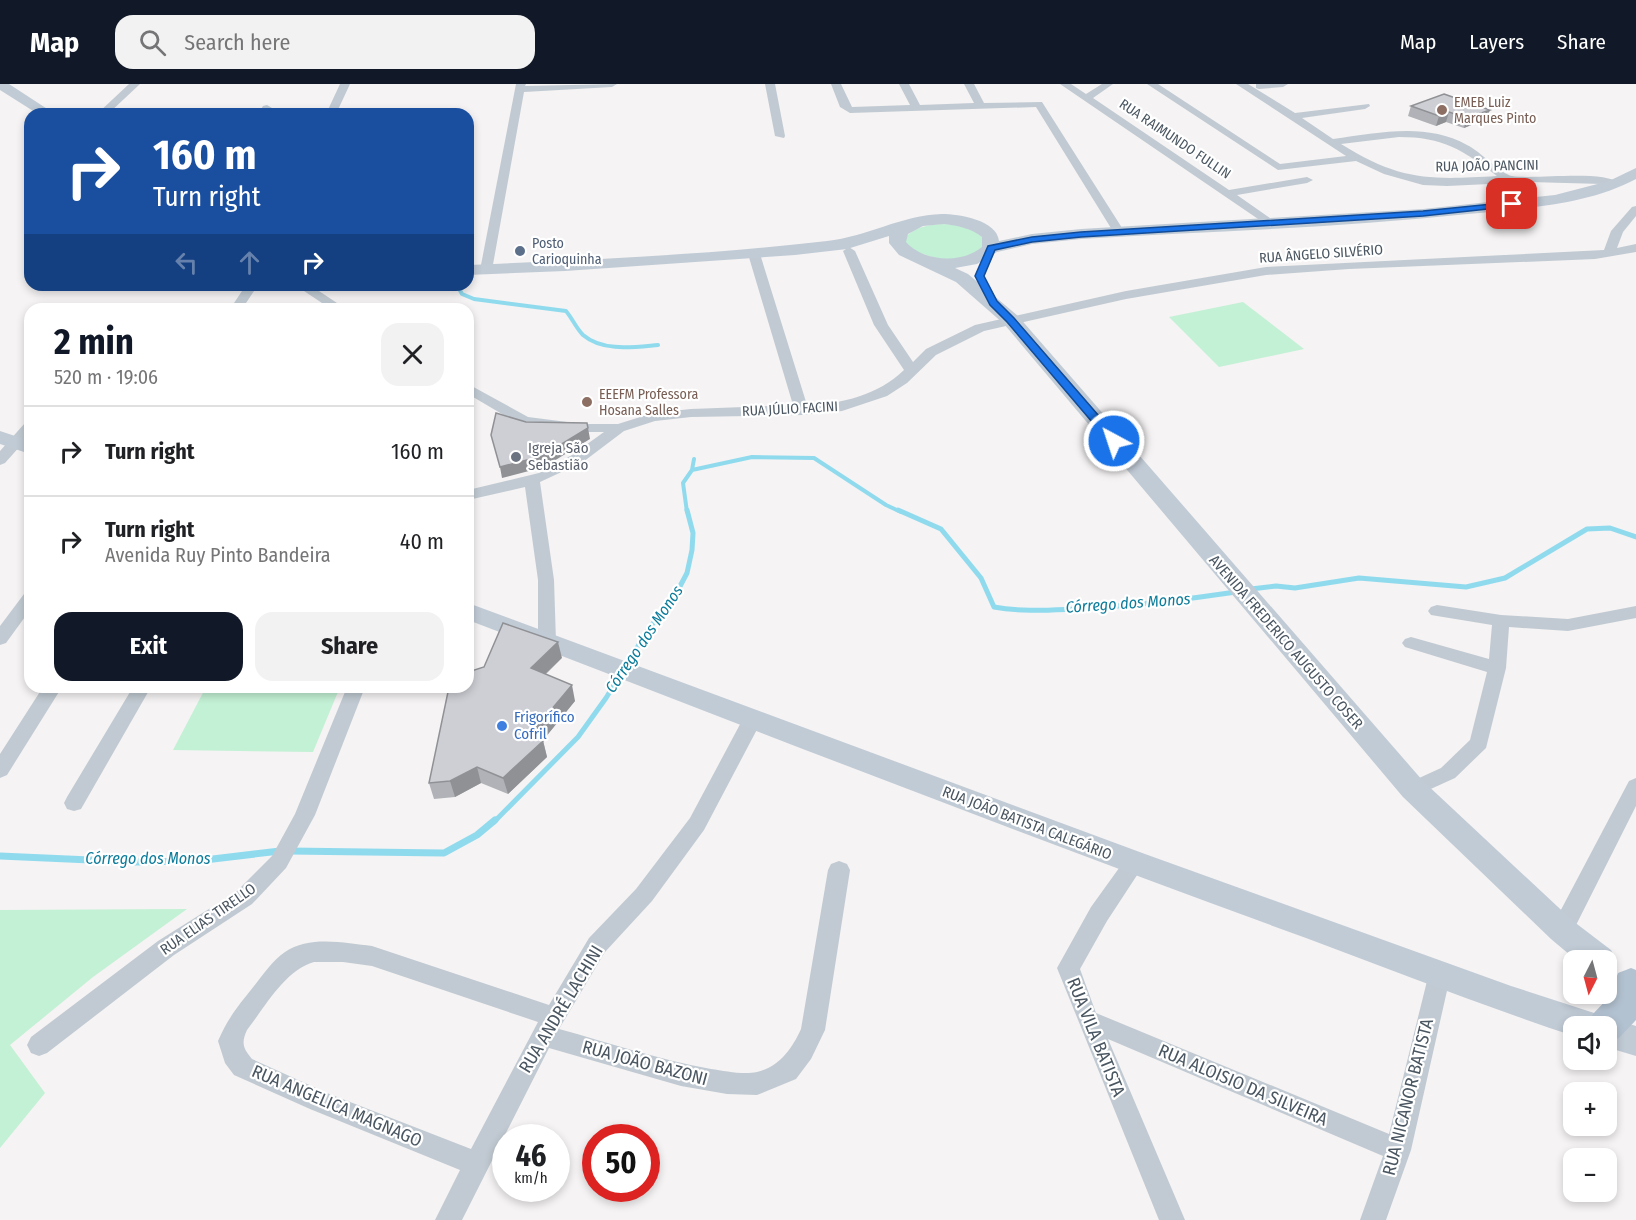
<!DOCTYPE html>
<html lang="en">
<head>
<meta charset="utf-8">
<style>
	body { margin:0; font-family:"Fira Sans Condensed",sans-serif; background:#f2f2f2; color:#202124; height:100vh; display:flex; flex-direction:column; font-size:22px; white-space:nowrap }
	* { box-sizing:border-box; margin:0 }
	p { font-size:20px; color:#757577 }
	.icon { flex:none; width:33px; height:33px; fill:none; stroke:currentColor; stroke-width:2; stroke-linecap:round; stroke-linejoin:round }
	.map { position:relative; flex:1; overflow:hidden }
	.drawer { position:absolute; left:24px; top:219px; width:450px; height:390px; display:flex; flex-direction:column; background:#fff; border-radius:18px; box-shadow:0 3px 9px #0003 }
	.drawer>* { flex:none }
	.hud { position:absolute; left:24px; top:24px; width:450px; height:183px; border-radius:18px; box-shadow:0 3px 9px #0003; background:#1a4fa0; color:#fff; overflow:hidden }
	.needle { width:39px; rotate:186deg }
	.tools { position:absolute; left:1563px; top:866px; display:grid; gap:12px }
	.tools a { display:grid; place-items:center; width:54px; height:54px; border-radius:12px; background:#fff; box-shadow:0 3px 9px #0003; font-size:30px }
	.speed { position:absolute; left:492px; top:1040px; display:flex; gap:12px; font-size:30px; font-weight:700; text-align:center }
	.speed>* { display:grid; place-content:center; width:78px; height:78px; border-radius:50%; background:#fff; box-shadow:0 3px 9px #0003; line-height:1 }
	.speed small { font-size:15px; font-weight:400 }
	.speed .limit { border:9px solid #d22; background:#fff; color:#111 }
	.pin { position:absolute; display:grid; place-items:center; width:51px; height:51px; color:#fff; margin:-26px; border-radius:12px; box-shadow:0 3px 9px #0006 }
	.me { position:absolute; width:66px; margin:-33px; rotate:320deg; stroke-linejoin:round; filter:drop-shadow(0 0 4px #0008) }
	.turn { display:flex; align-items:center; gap:21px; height:126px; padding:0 30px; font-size:27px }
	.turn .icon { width:78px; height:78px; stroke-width:2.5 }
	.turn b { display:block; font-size:42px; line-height:51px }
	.lanes { display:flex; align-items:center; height:57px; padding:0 30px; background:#0003; justify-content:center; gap:30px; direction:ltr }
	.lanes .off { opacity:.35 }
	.round { display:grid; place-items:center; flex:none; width:63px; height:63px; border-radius:18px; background:#f2f2f2 }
	.headline { display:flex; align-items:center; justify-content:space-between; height:102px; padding:0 30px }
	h1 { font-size:36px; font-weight:700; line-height:45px; color:#111827 }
	.primary-button { display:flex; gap:12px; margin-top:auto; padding:12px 30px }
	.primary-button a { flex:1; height:69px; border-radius:18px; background:#111827; color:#fff; font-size:24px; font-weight:700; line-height:69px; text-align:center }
	.primary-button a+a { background:#f2f2f2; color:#202124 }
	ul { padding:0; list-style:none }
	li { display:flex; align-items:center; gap:18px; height:90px; padding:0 30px; border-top:2px solid #e0e0e0 }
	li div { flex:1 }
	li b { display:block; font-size:22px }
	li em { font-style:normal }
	header { display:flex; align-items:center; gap:36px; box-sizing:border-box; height:84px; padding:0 30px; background:#111827; color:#fff }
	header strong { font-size:28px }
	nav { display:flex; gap:33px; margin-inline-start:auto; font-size:21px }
	.search { width:420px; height:54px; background:#f2f2f2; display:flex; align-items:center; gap:15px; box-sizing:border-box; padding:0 21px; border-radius:18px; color:#757577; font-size:22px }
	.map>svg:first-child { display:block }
	.green { fill:#c3f1d5 }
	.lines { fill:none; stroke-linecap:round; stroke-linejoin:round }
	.stream-far2 { stroke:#90daee; stroke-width:4 }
	.stream-far1 { stroke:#90daee; stroke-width:5 }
	.stream { stroke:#90daee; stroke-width:7 }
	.street { fill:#c1cad2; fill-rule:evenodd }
	.secondary { fill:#c1cbd6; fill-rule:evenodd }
	.primary { fill:#b3c2d1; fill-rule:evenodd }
	.wall { fill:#b0b2b7 }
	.shaded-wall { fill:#909195 }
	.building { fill:#cdcfd5; stroke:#909195; stroke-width:1.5 }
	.route { fill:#1a73e8; stroke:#114b97; stroke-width:1.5 }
	.education-dot { fill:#8d6e63; stroke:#fff; stroke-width:2 }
	.service-dot { fill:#5c6f8a; stroke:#fff; stroke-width:2 }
	.worship-dot { fill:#6b7280; stroke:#fff; stroke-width:2 }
	.shop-dot { fill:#3f7fe0; stroke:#fff; stroke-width:2 }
	.labels { text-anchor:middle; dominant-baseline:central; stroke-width:4.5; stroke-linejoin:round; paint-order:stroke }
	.far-education-label { font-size:14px; fill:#785e54; stroke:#fff; text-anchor:start }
	.far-street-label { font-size:14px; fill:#4a5661; stroke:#fff }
	.far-service-label { font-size:14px; fill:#4e5e75; stroke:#fff; text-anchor:start }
	.worship-label { font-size:15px; fill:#5b616d; stroke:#fff; text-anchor:start }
	.street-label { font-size:15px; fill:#4a5661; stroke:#fff }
	.shop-label { font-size:15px; fill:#366cbe; stroke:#fff; text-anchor:start }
	.water-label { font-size:16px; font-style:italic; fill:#0c7c9b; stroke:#fff }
	.near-street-label { font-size:18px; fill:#4a5661; stroke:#fff }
</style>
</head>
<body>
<header>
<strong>Map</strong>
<div class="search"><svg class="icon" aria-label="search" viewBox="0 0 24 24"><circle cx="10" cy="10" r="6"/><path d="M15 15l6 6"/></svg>Search here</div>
<nav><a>Map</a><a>Layers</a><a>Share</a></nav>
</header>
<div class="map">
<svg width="1636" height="1136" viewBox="0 0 1636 1136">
	<rect width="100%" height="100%" fill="#f5f3f3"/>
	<path class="green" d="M941,140C958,140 975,144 986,157L979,170L945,177L907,165L905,154C914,143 928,141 941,140Z
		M1243,218L1304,265L1219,283L1169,233Z
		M206,603H340L313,668L173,666Z
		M187,825L93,893L10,961L45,1009L0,1064V826Z"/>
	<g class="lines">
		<path class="stream-far2" d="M457,201L462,210L474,215L566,227C572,234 576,244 583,251C603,268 634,263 658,261
			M692,386L694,375
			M687,428L683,399L692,386L752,373L814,374L886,421L901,428"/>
		<path class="stream-far1" d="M898,426L941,445L981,494L994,523C1021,528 1049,526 1076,525C1130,522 1183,516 1236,508
			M1251,505L1276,502L1295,504L1359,494L1466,503L1505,494L1587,445L1610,444L1636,453
			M494,738L578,653L606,614L648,546L677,508L687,489L692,466L693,449L687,426"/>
		<path class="stream" d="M289,767L444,769L477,751L495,736
			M0,772L135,778L196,777L280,767"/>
		<path class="street" d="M129,0H140L108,30H97Z
			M340,0H350L336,30H326Z
			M516,0H526L525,2L617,0L612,3L524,8L492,186L486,190L480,186Z
			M765,0H775L785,52L784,54L775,52Z
			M831,0H841L852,23L910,21L899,0H909L920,21L974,19L964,0H974L984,19L1042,18L1124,147L1122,149H1114L1036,23L850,29L840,23Z
			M1060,0H1071L1086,10L1102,0H1113L1093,14L1229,106L1307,93L1313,96L1307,99L1237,111L1274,137L1268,140L1264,139Z
			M1147,0H1158L1280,80L1346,72L1236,0H1248L1295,29L1369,20L1370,22L1365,25L1302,34L1333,55C1378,49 1426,38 1467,61C1480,67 1501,90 1512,92C1537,96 1603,85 1621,100L1615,103L1602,100L1530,98L1447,102L1423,101L1384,90L1356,77L1278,86ZM1399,53C1443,53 1463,66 1497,92C1430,96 1400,97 1341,60Z
			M1256,0H1288L1283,3L1259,5L1256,4Z
			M267,21L272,24L268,30H258L263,22Z
			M1636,122V132L1623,148L1617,164L1636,160V168L1595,175L1349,185L1266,191L1126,215L984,247L936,271L907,299L887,312L842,327L802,331L691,333L655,337L624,347L583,378L540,398L554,496L556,558L553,562L547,564L541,562L538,558V496L525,403L468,416V406L539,389L572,371L604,348H583L519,340L468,310V300L528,333L583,340H618L653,329L691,325L793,321L748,170L750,167L754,166L760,170L807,321C842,320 878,311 904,286L874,241L843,167L849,163L855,167L888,241L913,278L926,265L975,241L1126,207L1266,183L1604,166L1611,147L1632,123Z
			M246,201H258L242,225H230Z
			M295,201H310L346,225H331Z
			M30,338V351L5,379L0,381V367L25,339Z
			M30,508V526L6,559L0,561V542L24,510Z
			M1437,521L1501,531L1568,535L1636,522V534L1568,547L1509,543L1506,584L1486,664L1455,694L1413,713L1406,710L1403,705L1406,700L1441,684L1470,656L1487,588L1405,563L1402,559L1405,555L1411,553L1489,575L1492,541L1431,531L1428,527L1431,523Z
			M43,603H62L7,691L0,694V670Z
			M133,603H151L81,725L74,727L67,725L64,719L67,713Z
			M347,603H365L315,731L286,784L252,820L174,871L47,969L39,972L31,969L27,961L31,953L158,857L236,808L272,772L295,730Z
			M752,629L759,631L762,636L704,746L652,817L605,868L559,945C610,959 660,976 711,985C725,987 743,991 757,988C779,983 792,965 801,945L828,786L831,780L839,777L847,780L850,786L825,946L811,975L796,995L757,1011L727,1010L681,1002L549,964L462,1136H435L460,1086L310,1025L234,991L225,979L218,957C228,934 238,922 254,902C263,891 272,877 285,868C309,851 346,859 372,862L549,921L589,854L636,805L690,734L745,631ZM314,878H343L372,882L538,938L471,1065L327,1009L252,975C243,964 241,959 247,946C265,923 285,886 314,878Z
			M1636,694V722L1570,853L1562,855L1554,853L1551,846L1554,839L1629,697Z
			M1134,770L1141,773L1145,779L1107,837L1080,885L1096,929L1389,1050L1429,889L1432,882L1440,879L1448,882L1451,889L1411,1066L1386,1136H1360L1383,1072L1108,955L1185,1136H1159L1057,884L1091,823L1127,773Z"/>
		<path class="secondary" d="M0,0H9L55,30H38L0,6Z
			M1636,84V95C1585,122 1524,124 1468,130C1339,144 1210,147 1081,155L1032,160L997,168L977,180L955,184L968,190L1018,232L1423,697L1573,837L1611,866L1616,876L1611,886L1606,888V876H1576L1551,855L1403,713L1004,240L956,198L899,171L889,159V152L847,165L795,171L565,187L468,191V181C587,176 708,171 827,157C866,153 902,131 942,130C959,130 997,136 999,157L1032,150L1081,145L1423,125L1555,111L1609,97ZM944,140C958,142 971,144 982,153V163C962,180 924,178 906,158L908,150L923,142Z
			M0,347L30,357V370L0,360Z
			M468,519L1145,770L1511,902L1588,927L1600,931L1601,935L1606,933L1636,942V972L1606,963V942H1574V952C1483,922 1395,887 1306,854C1025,752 747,643 468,536Z"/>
		<path class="primary" d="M1631,884L1636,886V936L1619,954L1606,959V942H1587L1593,930L1610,912L1618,889Z"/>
	</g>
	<path class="wall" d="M1411,22L1490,26L1486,35L1464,44L1446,38L1436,42L1408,32Z
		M562,574L546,590L575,617L543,656L547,673L508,710L481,699L455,713L434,715L429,699Z"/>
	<path class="shaded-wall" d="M1490,26L1486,35L1464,44L1467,34Z
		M1449,28L1446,38L1436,42L1439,32Z
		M588,344L590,355L544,383L502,394L500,383Z
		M468,531L470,539L468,550Z
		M558,558L562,574L535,600L531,584Z
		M572,601L575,617L540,660L543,657L547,673L508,710L503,694L530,651Z
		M477,683L481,699L455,713L450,697Z"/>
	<path class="building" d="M1444,10L1490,26L1467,34L1449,28L1439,32L1411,22Z
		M496,329L526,338L587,339L588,344L542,372L500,383L491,351Z
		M503,539L558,558L531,584L572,601L530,651L543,657L503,694L477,683L450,697L429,699L449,603H468V588L484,583Z"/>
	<path class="route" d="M1512,118L1515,119V122L1423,132L1081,153L1032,158L995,166L984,192L997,217L1014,234L1118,354L1119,357L1114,360L1110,359L1007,238L990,221L975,192L988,162L1032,153L1081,148L1423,127Z"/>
	<g class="education-dot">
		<circle cx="1442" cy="26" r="6"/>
		<circle cx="587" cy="318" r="6"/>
	</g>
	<circle class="service-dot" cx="520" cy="167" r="6"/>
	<circle class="worship-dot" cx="516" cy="373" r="6"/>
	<circle class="shop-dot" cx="502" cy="642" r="6"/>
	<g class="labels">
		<g class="far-education-label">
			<text x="1454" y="18">EMEB Luiz<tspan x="1454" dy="16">Marques Pinto</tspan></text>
			<text x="599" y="310">EEEFM Professora<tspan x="599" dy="16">Hosana Salles</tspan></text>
		</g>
		<g class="far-street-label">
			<text transform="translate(1175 55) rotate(34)">RUA RAIMUNDO FULLIN</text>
			<text transform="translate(1487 82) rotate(-1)">RUA JOÃO PANCINI</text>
			<text transform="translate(1321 170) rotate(-4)">RUA ÂNGELO SILVÉRIO</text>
			<text transform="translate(790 325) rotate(-3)">RUA JÚLIO FACINI</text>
		</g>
		<g class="far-service-label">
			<text x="532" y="159">Posto<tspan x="532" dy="16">Carioquinha</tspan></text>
		</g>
		<g class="worship-label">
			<text x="528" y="364">Igreja São<tspan x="528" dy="17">Sebastião</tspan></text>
		</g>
		<g class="street-label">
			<text transform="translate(1286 558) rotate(49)">AVENIDA FREDERICO AUGUSTO COSER</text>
			<text transform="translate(1027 739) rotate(21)">RUA JOÃO BATISTA CALEGÁRIO</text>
			<text transform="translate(208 835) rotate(-35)">RUA ELIAS TIRELLO</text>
		</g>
		<g class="shop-label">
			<text x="514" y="633">Frigorífico<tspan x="514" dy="17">Cofril</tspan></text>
		</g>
		<g class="water-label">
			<text transform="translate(1128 519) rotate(-4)">Córrego dos Monos</text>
			<text transform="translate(644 555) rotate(-56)">Córrego dos Monos</text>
			<text x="148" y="774">Córrego dos Monos</text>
		</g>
		<g class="near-street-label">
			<text transform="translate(561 925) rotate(-59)">RUA ANDRÉ LACHINI</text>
			<text transform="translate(1096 953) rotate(68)">RUA VILA BATISTA</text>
			<text transform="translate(645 979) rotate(15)">RUA JOÃO BAZONI</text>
			<text transform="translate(1243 1001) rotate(23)">RUA ALOISIO DA SILVEIRA</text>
			<text transform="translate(1408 1013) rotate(-76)">RUA NICANOR BATISTA</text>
			<text transform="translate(337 1022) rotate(23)">RUA ANGELICA MAGNAGO</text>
		</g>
	</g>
</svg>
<div class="tools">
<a><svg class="needle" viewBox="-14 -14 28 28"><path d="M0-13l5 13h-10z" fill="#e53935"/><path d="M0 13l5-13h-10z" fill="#757577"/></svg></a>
<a><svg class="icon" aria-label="sound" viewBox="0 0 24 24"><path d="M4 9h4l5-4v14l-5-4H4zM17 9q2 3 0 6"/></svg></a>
<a>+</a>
<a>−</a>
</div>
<div class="speed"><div>46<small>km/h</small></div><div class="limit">50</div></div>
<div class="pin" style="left:1512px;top:120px;background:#d93025"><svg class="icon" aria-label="arrive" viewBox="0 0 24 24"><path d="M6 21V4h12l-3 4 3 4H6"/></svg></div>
<svg class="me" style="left:1114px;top:357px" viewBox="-20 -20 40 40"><circle r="17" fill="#1a73e8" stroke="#fff" stroke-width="3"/><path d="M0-11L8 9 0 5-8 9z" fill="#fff"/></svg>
<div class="hud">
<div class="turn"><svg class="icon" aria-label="right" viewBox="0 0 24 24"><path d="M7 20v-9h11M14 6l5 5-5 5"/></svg><div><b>160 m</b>Turn right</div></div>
<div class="lanes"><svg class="icon off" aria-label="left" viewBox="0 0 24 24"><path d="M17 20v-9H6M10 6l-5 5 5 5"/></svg><svg class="icon off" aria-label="ahead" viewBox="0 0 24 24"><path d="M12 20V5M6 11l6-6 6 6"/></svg><svg class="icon" aria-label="right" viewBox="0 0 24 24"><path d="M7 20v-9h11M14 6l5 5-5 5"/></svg></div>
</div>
<section class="drawer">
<div class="headline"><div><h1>2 min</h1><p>520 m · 19:06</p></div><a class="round"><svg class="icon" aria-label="close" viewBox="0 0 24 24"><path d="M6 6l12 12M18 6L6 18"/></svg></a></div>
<ul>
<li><svg class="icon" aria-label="right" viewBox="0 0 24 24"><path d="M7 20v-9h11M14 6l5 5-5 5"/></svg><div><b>Turn right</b></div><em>160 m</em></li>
<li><svg class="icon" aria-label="right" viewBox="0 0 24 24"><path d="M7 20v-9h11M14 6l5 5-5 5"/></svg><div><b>Turn right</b><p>Avenida Ruy Pinto Bandeira</p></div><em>40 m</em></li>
</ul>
<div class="primary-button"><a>Exit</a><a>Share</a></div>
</section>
</div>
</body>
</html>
